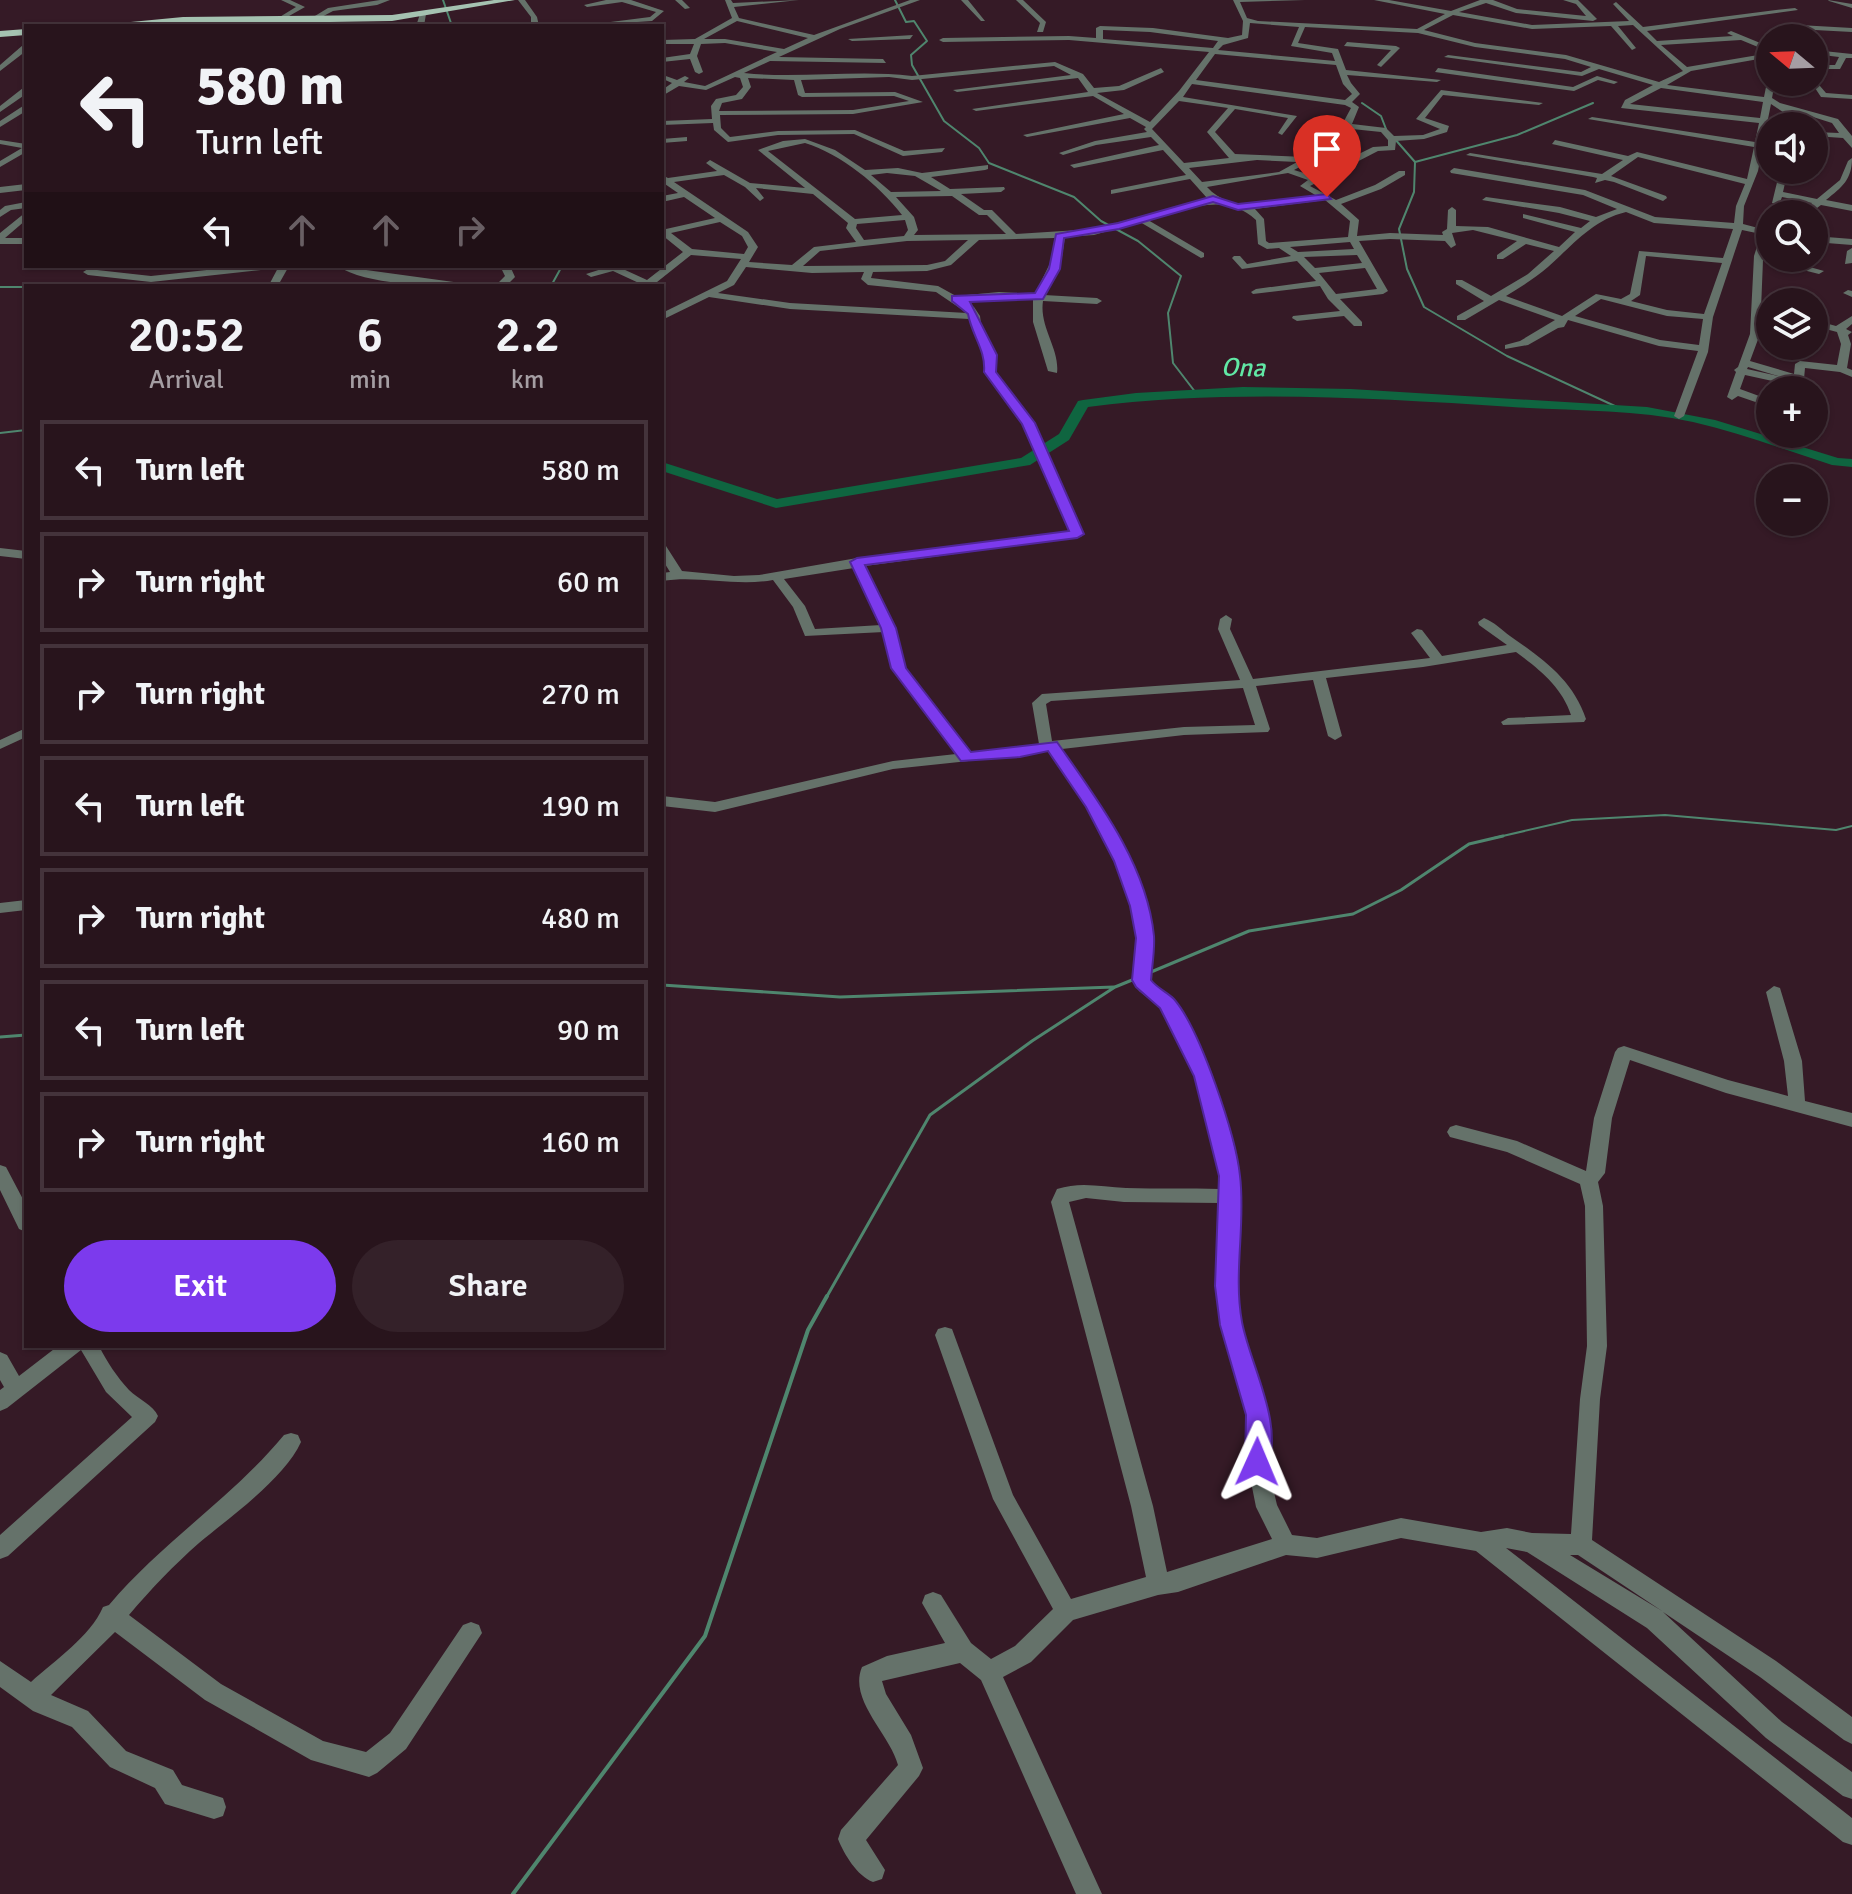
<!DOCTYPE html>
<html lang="en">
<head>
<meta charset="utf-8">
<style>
	body { margin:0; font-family:Signika,sans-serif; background:#342129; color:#f1f3f6; height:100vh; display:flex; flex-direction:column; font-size:30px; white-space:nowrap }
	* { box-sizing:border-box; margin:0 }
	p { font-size:26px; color:#a59ea3 }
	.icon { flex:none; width:44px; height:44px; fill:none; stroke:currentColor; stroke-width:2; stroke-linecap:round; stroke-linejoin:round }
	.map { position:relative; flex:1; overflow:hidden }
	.details { position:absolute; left:24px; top:284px; width:640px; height:1064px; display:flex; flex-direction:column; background:#28141c; border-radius:0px; box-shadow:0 2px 6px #0004,0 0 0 2px #44333b }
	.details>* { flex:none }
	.hud { position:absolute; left:24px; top:24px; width:640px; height:244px; border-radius:0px; box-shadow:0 2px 6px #0004,0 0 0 2px #44333b; background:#28141c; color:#f1f3f6; overflow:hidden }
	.needle { width:52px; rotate:289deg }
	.buttons { position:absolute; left:1756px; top:24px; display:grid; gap:16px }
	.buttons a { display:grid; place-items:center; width:72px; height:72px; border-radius:50%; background:#28141c; box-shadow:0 2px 6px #0004,0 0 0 2px #44333b; font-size:40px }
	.pin { position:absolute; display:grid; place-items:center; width:68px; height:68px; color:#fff; margin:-82px -34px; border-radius:50% 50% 50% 0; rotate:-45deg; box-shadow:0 0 8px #0007 }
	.pin .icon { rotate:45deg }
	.me { position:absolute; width:88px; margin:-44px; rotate:1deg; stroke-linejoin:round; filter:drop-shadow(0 0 6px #0008) }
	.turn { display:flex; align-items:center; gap:28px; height:168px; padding:0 40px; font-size:36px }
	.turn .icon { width:104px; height:104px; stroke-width:2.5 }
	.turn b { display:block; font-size:56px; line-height:68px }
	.lanes { display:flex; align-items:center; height:76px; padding:0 40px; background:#0003; justify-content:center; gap:40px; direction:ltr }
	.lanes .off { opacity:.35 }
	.eta { display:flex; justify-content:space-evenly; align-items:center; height:136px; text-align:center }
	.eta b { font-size:48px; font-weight:600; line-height:56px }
	.cta { display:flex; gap:16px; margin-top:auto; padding:16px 40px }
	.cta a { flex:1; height:92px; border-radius:48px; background:#7c3aed; color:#fff; font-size:32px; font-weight:600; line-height:92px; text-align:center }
	.cta a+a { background:#342129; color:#f1f3f6 }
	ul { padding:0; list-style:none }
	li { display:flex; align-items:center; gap:24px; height:100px; margin:0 16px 12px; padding:0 24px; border:4px solid #44333b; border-radius:0px }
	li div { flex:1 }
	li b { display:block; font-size:30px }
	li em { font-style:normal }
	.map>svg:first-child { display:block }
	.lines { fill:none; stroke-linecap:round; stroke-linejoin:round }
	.stream-far2 { stroke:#4f866e; stroke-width:2 }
	.stream-far1 { stroke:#4f866e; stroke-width:3 }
	.stream { stroke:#4f866e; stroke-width:4 }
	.river { fill:#0f6540; fill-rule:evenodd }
	.minor { fill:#65726a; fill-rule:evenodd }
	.major { fill:#a5c2b1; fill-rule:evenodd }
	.route { fill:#7c3aed; stroke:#51269a; stroke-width:2 }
	.labels { text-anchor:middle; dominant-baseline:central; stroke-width:6; stroke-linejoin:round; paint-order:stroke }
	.far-water-label { font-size:26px; font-style:italic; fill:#61e8a5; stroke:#351a26 }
</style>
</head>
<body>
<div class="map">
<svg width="1852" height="1894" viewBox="0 0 1852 1894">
	<rect width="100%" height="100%" fill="#351a26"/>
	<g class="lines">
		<path class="stream-far2" d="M443,0L452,26
			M895,0L906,22L914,21L927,41L911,55L912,65L944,121L979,148L989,163L1074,197L1101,221L1138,241L1181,276L1168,313L1173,363L1196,393
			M1362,103L1381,116L1386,129
			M1394,138L1415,162
			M1415,162L1414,192L1399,229L1407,269L1424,307L1507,356L1617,407
			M1415,162L1517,135L1593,103
			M551,286L562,266
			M0,287H26
			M0,433L26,430
			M1494,838L1572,820L1665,815L1836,830L1852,826"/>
		<path class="stream-far1" d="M1151,972L1249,931L1353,914L1401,890L1469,844L1503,836
			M662,985L840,997L1114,987
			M0,1037L26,1035
			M826,1298L930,1115L1032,1041L1115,987L1137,978"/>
		<path class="stream" d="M513,1894L705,1636L808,1330L827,1296"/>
		<path class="river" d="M1243,387L1351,389L1647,407L1715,420L1838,458L1852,459V467L1832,465C1786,450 1740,433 1693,422C1633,409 1572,411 1512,407C1370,398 1229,389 1088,407L1069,440L1030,465L776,508L662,471V462L777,499L1021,458L1059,434L1078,401L1083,400L1136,393Z"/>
		<path class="minor" d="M281,0H290L305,7L282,20H278V18L296,7Z
			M380,0H390L377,5L333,11L314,21L310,19L328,8Z
			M518,0H525L537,17L539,26H531V17Z
			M606,0H631L664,11L652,21L579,26L650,17L656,12L622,2L587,7L584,5Z
			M675,0H682L690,8L685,9Z
			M725,0H731L733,3L799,0L734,7L739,18L814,35L910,0H920L840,29L779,57L883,59L886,63L770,61L744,73C800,79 857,69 912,76L1055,62L1083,74L1094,88L1119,86L1161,68L1164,72L1124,90L1097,93L1150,122L1179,91L1209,52L1069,40L943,42L939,40L943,38L1069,36L1096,38V28L1100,26L1153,28L1228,38L1242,35L1243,21L1233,0H1305L1240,2L1247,18L1258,21L1417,29L1445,14L1374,0H1389L1451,11L1480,0H1493L1517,9L1586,16L1576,4L1563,0H1578L1597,19L1593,21L1516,13L1486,3L1459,12L1532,25L1629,21L1613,4L1616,2L1643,27L1776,10L1795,8L1798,10L1647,31L1657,41L1733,36L1727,33L1731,31L1770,47V52L1741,40L1661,45L1687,67L1770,53V57L1691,71L1667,85L1764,97L1767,82L1770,80L1775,82L1772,98L1780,103L1838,119L1852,136V148L1843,138L1814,136V132L1839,133L1832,123L1791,110L1797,115L1798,126H1790L1789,116L1771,104L1768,119L1770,121L1767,123L1758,171L1744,206L1743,224L1762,229L1766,217L1770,214V236L1764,254L1824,271L1819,274L1763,260L1760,334L1750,361L1794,374L1795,364L1800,361L1837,365L1841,344L1837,332L1814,326V320L1836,326L1852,316V324L1846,329L1852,332L1848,335L1851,344L1847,368L1852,370V377L1840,372L1805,368L1803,390H1793V382H1777L1745,375L1740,389L1770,400V407L1738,396L1732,400L1727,397L1736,372L1734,370L1738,367L1750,334L1754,256L1761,234L1742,230L1713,317L1708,352L1684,416L1679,419L1674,416L1698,351L1659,346L1568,320L1564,327L1558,328L1528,345L1505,349V345L1520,341L1555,320L1499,300L1465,320H1457V316L1484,301L1456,284V280H1462L1491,296L1528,274L1554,251L1526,244L1503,259H1497V255L1517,241L1473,230L1452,233L1456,245L1451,248L1445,241L1390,239L1359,241L1388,291L1383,294L1340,299L1362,322V326H1354L1344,316L1297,321L1292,318L1293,316L1340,311L1328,299L1320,286L1253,294L1251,292L1256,289L1316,281L1297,261L1242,269L1232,258L1234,256H1240L1247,264L1291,256L1279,248L1267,249L1258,244L1256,220C1225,191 1185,210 1148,220L1204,253V257L1201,258L1140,222L1094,235L1065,237L1062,257L1044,295L1097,298L1102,301L1097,304L1043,301C1039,327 1060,349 1057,373L1048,371L1033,322V300L999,298L965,301L974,307L980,316L982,332L996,355L995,372L1033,423L1083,534L1081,537L865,566L895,628L906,668L970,753L1039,744L1032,703L1042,694L1240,680L1218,629L1220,619L1226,615L1232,619L1230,629L1253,679L1430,658L1411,633L1417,629L1422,630L1442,656L1507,645L1479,625L1478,622L1484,618C1494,622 1502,630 1510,636C1543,659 1573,680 1586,719L1584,722L1503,725L1501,722L1508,718L1571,715C1562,687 1539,669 1516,652L1423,667L1326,678L1342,736L1335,740L1328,736L1313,680L1256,686L1270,729L1268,732L1184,735L1062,749L1101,806L1131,861L1147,906L1153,938L1152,984L1173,1000L1213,1076L1239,1176L1236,1286L1241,1325L1268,1415L1267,1462L1277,1505L1292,1535L1317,1538L1401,1518L1481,1532L1507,1528L1532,1533L1571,1534L1580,1399L1587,1346L1585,1206L1580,1184L1507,1152L1450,1137L1447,1132L1450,1127L1456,1125L1517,1141L1586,1171L1594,1118L1615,1052L1618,1048L1624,1046L1728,1080L1788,1096L1784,1061L1766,992L1774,986L1780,988L1802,1061L1805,1101L1852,1113V1127L1726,1093L1630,1060L1612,1118L1605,1173L1598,1182L1603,1206L1607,1346L1600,1399L1592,1540L1776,1661L1852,1717V1744L1844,1740L1760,1677L1663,1612L1782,1722L1852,1772V1799L1843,1796L1766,1738L1647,1628L1527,1552L1506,1548L1852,1818V1845L1843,1842L1476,1551L1401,1538L1317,1558L1286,1555L1178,1592L1158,1595L1073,1620L1031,1662L1003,1677L1102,1894H1076L981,1680L960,1663L882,1681L886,1694L911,1735L923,1768L919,1776L866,1840L885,1870L882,1879L873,1882C857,1876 844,1854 838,1839L841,1830L898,1765C890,1734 848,1700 862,1667L887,1656L945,1643L922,1603L925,1595L933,1592L941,1595L971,1643L991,1659L1015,1646L1053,1609L993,1499L935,1335L938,1329L945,1327L952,1329L1013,1495L1071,1599L1146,1577L1131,1506L1051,1202L1057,1189C1081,1181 1102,1187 1126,1188C1157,1189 1189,1188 1220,1189L1221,1176L1195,1076L1161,1008L1139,991L1134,980L1137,938L1131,906L1115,861L1087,807L1048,750L1035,754L893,769L715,812L662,806V796L715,802L893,761L956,754L892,668L884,632L805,636L793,607L773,580C735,587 699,575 662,581V573L670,572L662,559V545L666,546L682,571L734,576L759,575L857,558L1070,531L1023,423L985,372C986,349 974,340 969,319L790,309L709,297L662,320V313L727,281L741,259L691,255L652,286H640L641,284L613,271L591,277L586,274L611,266H628L623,269L647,280L683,252L662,235V227L666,229L715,218L684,197L662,202V196L678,193L662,182V175L668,178L717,171L706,163L710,160L750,183L805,188L758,150L783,141L805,139L835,150L865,170L898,168L922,173L988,165V169L985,170L931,177L950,189L1004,187L1005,189L1001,192L961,194L984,210H992L1016,234L1094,229L1207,198L1190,179L1111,194V190L1186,175L1163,150L1074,168L1070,165L1159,145L1151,137L1096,145L1063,155L1059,153L1095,141L1147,132L1144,129L1146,127L1130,118L1027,137L1023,135L1124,114L1093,96L976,111L972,109L1088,92L1078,78L957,92L953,90L1071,75L1054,66L912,80L889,77L801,80L805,93L895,92L923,102L853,114L720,115L721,128L730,137L778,131L855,130L904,151L945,148L942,152L903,156L854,134L778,135L728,142L714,130L713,123L662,125V121L712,119L711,106L716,99L736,95L743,87L740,78L735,77L706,90L679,86L662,96V90L672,83L663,79V75L677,80L685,76L689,78L684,82L705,86L777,52L725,43L701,44L697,56L703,72L699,74L695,72L690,59L662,62V58L690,54L694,44H662V40L695,39L732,18ZM1453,15L1532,29L1611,26L1632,50L1636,48L1618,26L1633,25L1683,71L1659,82L1566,55L1475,43L1424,30ZM737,21L808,38L784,49L725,39H704ZM1250,23L1299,27L1291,46L1332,53L1335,61L1218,50L1223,45L1248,38ZM1305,27L1418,33L1475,47L1565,59L1591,67L1581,72L1448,55L1444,57L1582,76L1599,69L1653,85L1625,100L1621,108L1759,123L1755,142L1592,117L1588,119L1754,147L1747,179L1637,152L1628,156L1555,140L1552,144L1623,160L1602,174L1470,153L1466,155L1593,177L1597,178L1595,183L1605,180L1614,182L1663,201L1667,198L1666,196L1611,176L1638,157L1745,184L1736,206L1734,223L1655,217L1585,190L1454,168L1450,171L1451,173L1583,195L1617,209L1596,217L1560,207L1486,197L1482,200L1559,213L1590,221L1581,228L1523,214V218L1575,232L1559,247L1488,227L1456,226V210L1452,207L1448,210L1447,229L1442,232L1443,235L1390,233L1357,236L1359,220L1341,204L1381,189L1405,175V171H1399L1375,185L1336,200L1310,186L1378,151L1395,150L1396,141L1424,139L1447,132L1449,126L1425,118L1443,95L1539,105L1543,103L1441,90L1416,119L1440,129L1423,135L1394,136L1386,128L1352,124L1359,107L1352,102L1360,94L1351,83L1347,75L1437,82L1441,80L1346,70L1338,49L1298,43ZM1103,30L1150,32L1218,41L1213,48L1103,39ZM1215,54L1336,65L1343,84L1352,94L1345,100L1196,80ZM748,78L794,80L798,95L802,97L894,96L909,101L853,110L719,111L722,103L742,99L751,87ZM1192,84L1345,105L1351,108L1344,121L1343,142L1305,157L1235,154L1215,132L1235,109L1288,118L1278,133L1282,135L1297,116L1183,97ZM1661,88L1763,102L1760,118L1630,104ZM1179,101L1228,108L1207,132L1229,158L1184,163L1152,129ZM1352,129L1381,132L1388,140V146L1373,147L1314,176L1294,170L1322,155L1350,145ZM805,143C841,154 879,185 902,215L855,219L768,151ZM1257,160L1297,162L1279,172L1202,182L1189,168ZM887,173L915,176L941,191L891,192L871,175ZM1288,173L1308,180L1300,186L1317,196C1282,201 1234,217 1207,187ZM724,175L745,187L760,201L764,198L756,188L813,194L848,223L846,228L856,242L814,247L792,265L749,262L758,247L748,232L674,182ZM952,196L979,215H987L1006,234L914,235L918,230L914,217L896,197ZM1325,200L1350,221L1348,237L1269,243L1266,241L1264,219L1255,209ZM1626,212L1654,223L1733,229L1723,258L1639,251L1630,294L1621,299L1596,294L1562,316L1506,296C1521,287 1535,278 1548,267C1572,246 1592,220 1626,212ZM905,220L908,230L904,236L864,240L856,228L857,224ZM720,222L742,236L748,247L744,254L692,249L671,233ZM1055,238L1053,257L1035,294L999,292L956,296L938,286L871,278L873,272L927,271L951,265L979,240ZM968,240L945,261L927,265L803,266L820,251L907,241ZM1350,242L1354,249L1298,252L1290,247ZM1357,255L1362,263L1315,268L1304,257ZM1646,256L1722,263L1704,314L1667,310L1631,301L1640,295ZM746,267L812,273L864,272L861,279L868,285L936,292L967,313L790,303L718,293L734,285ZM1365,268L1377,289L1336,294L1319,273ZM1601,299L1667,316L1703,319L1699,345L1660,340L1575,316ZM1748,367L1778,376L1747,369ZM854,568L881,625L815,629L805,606L784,579ZM1243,688L1255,725L1184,727L1052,741L1046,704L1051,701ZM1086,1198L1124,1202L1220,1203L1216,1286L1221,1325L1248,1415L1247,1462L1256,1507L1272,1539L1167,1572L1153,1506L1069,1202ZM1570,1555H1578L1662,1611Z
			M961,0H968L985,21H981Z
			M1016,0H1023L1046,22L1043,32H1037L1040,23Z
			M1828,0L1852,4V8L1829,1Z
			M423,12L426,14L424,26H416L420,14Z
			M1799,25L1852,28V32L1796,29Z
			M913,35L910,39L852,41L848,39Z
			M1347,42L1396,46L1400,48L1381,67L1377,65L1391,50L1344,46Z
			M23,45H26V51L0,71V65Z
			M1814,50L1852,54V58H1846L1840,69H1814V65H1835L1839,57L1814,54Z
			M1438,68L1573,87L1597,76L1618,82L1614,84L1598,80L1574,91L1435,72Z
			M1814,79L1826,93L1852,95V99L1821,97L1811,82H1814Z
			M23,88H26V94L0,112V106Z
			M23,106H26V111L0,127V121Z
			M687,137V141L662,143V139Z
			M0,140L26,144V152L0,167V161L22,148L0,144Z
			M1852,158C1852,180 1842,187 1826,200L1852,205V211L1821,205L1809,214H1800L1812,203L1782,197L1779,205L1772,203L1780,170H1788L1783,192L1817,199L1840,180L1848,161Z
			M26,184V190L0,193V187Z
			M26,202V208L11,210L0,217V210L5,206Z
			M26,212V220L5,238H26V244H0V233Z
			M1814,236L1852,239V245L1814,242Z
			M1852,248V263L1845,264L1847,251Z
			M244,266H275L270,269L151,282L88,275L83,272L88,269L151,276Z
			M279,266H289L280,282L287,286H274L270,283Z
			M337,266L461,283L466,286C430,286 367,285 337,266Z
			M500,266H510L515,277L506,286H495L505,276Z
			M1848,290L1852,291V297L1843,293Z
			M0,548L26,551V559L0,556Z
			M26,728V737L0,749V740Z
			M26,900V910L0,913V903Z
			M0,1165L6,1167L26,1205V1232L19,1229L0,1190Z
			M58,1346H99C107,1362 117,1377 129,1390C138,1399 153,1405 158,1416L155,1422L8,1556L0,1559V1535L132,1417L106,1392L81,1350L7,1408L0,1411V1390L4,1387L0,1380V1352L7,1355L19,1376Z
			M291,1433L298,1435L301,1442C285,1478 230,1517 199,1543C174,1565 151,1589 129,1615L221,1684L323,1741L366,1752L390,1733L463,1625L471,1622L479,1625L482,1633L406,1749L377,1773L369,1777L311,1760L205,1700L115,1632L51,1695L88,1711L126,1751L173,1770L182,1785L223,1798L226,1807L223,1816L214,1819L165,1804L155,1788L110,1767L72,1727L33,1711L0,1687V1661L31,1682C55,1660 90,1637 103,1607L109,1605C163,1541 231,1499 284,1435Z"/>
		<path class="major" d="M494,0H515L392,21L89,26L183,17L392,15Z
			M26,29V35L0,37V31Z"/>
	</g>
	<path class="route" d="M1327,194L1331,199L1238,210L1213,202L1119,229L1064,238L1060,269L1043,299L970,302L997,355L996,372L1035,423L1084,534L1077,538L865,565L896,628L906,668L971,752L1057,742C1097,799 1147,864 1154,936C1155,950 1152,966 1151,980C1157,988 1167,992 1174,999C1200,1029 1236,1136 1240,1176C1246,1224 1233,1273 1242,1322C1250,1365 1286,1426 1266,1470L1257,1473L1249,1470L1245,1462L1246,1415L1220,1325L1215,1286L1219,1176L1194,1076L1160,1008L1136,987L1132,980L1136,938L1130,906L1114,861L1086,807L1048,751L1020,757L961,761L891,668L881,628L850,562L857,558L1069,531L1022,424L984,372C986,350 972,336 968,314L952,301V296L1035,293L1049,269L1056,234L1118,223L1213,196L1238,204Z"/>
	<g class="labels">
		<g class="far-water-label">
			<text transform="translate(1243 368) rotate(1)">Ona</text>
		</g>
	</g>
</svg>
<div class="buttons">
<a><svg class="needle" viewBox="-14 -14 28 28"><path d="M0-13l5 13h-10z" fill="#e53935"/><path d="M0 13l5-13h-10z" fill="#a59ea3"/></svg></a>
<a><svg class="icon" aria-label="sound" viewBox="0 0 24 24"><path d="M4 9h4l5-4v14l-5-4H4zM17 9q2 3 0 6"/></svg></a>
<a><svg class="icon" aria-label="search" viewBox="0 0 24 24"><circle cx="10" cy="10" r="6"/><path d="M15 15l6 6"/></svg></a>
<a><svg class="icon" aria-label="layers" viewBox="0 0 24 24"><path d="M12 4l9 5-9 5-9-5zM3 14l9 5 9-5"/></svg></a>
<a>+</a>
<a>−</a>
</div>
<div class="pin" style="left:1327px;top:197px;background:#d93025"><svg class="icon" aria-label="arrive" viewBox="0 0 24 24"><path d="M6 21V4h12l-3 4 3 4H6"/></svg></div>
<svg class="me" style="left:1257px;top:1462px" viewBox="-20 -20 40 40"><path d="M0-17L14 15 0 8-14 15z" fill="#7c3aed" stroke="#fff" stroke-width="4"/></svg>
<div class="hud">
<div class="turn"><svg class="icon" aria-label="left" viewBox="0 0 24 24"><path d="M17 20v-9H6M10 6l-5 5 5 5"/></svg><div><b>580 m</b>Turn left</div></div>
<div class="lanes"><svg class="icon" aria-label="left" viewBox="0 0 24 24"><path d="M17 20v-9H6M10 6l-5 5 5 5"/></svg><svg class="icon off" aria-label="ahead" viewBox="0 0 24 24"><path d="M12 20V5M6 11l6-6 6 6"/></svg><svg class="icon off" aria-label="ahead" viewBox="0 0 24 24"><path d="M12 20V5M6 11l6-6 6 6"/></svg><svg class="icon off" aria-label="right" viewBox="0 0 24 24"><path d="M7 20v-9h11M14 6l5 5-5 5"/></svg></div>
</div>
<section class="details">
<div class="eta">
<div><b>20:52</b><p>Arrival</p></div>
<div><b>6</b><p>min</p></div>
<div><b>2.2</b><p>km</p></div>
</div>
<ul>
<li><svg class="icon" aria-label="left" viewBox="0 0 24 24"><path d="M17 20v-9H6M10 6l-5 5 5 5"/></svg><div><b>Turn left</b></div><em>580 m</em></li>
<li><svg class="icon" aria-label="right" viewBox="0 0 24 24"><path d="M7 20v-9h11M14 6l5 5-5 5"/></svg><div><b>Turn right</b></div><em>60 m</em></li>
<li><svg class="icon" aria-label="right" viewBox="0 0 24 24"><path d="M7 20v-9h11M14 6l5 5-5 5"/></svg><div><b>Turn right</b></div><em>270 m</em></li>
<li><svg class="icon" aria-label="left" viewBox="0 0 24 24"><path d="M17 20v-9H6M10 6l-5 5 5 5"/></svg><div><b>Turn left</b></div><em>190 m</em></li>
<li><svg class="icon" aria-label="right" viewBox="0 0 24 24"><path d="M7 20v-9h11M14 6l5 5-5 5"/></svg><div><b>Turn right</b></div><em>480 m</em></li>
<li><svg class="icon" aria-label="left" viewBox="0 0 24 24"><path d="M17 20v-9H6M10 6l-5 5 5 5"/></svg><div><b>Turn left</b></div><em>90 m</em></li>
<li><svg class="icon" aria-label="right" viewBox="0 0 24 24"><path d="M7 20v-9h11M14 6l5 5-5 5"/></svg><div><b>Turn right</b></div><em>160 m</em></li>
</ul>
<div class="cta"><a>Exit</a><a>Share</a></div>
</section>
</div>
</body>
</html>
